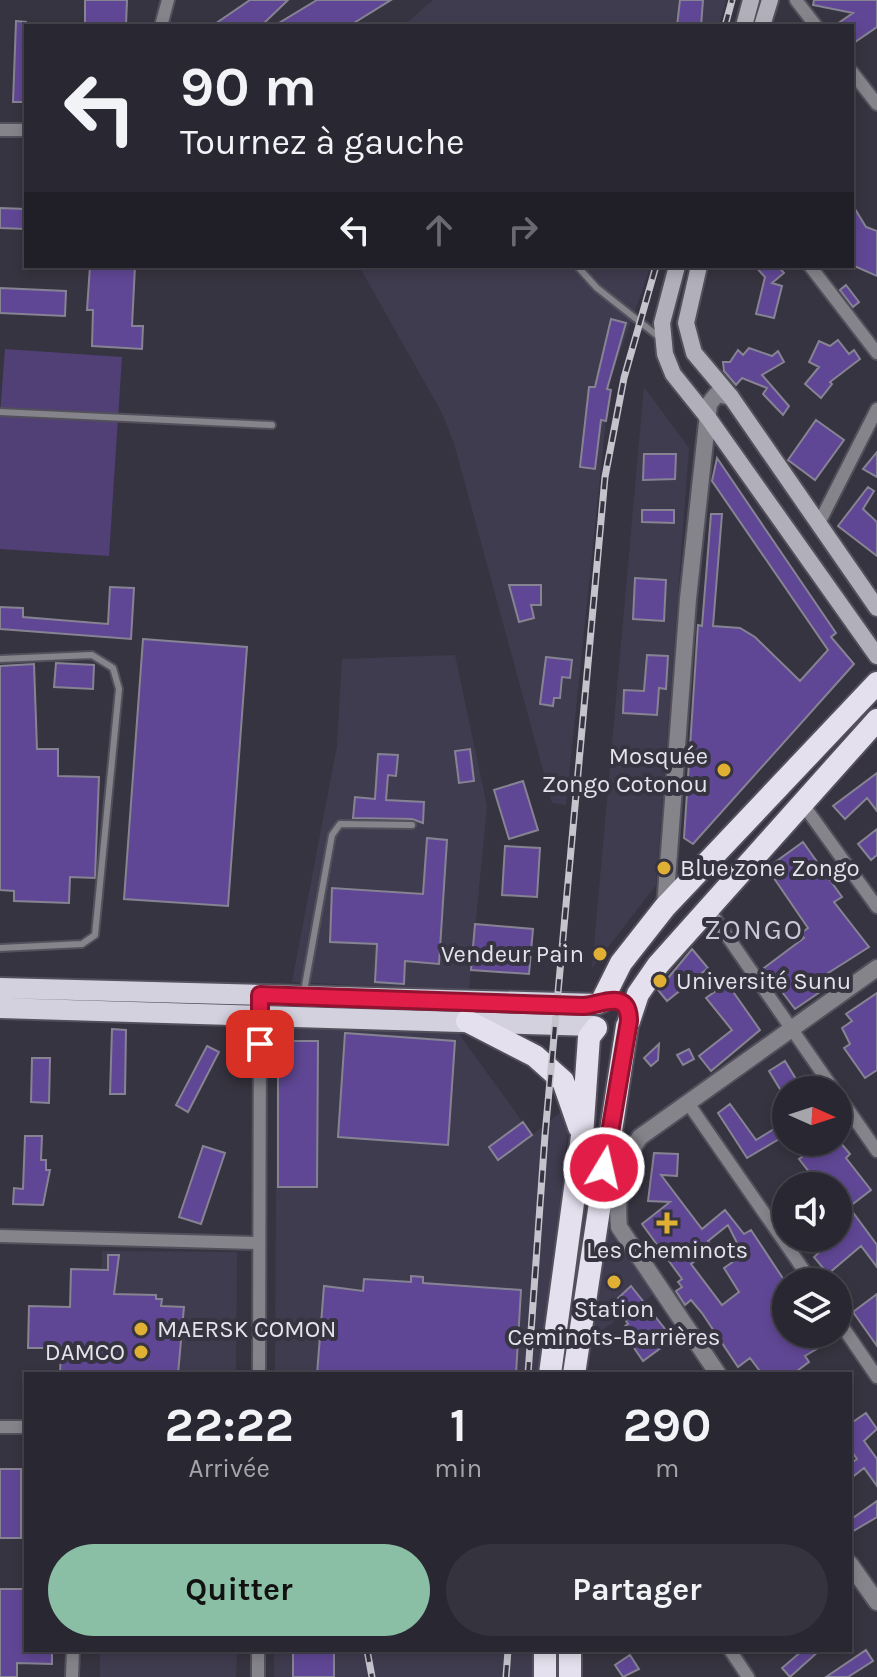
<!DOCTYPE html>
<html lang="fr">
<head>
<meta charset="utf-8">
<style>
	body { margin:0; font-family:Karla,sans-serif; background:#35333d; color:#f1f3f6; height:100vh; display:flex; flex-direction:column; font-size:30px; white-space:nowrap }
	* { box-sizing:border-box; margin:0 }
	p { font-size:26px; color:#a5a5ab }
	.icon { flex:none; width:44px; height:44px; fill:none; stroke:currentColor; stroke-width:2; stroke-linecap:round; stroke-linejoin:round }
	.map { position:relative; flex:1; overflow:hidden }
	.details { position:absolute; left:24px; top:1372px; width:828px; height:280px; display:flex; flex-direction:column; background:#292731; border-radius:0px; box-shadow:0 4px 12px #0003,0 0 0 2px #45444d }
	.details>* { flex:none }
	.guide { position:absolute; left:24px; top:24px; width:830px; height:244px; border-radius:0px; box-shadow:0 4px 12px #0003,0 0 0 2px #45444d; background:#292731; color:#f1f3f6; overflow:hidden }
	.needle { width:52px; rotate:93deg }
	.tools { position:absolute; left:772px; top:1076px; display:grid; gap:16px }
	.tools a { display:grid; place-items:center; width:80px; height:80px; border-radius:50%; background:#292731; box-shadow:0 4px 12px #0003,0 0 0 2px #45444d; font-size:40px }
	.pin { position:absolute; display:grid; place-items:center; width:68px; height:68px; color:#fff; margin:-34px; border-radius:16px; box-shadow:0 4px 12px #0006 }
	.me { position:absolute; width:88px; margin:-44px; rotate:9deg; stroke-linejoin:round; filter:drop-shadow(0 0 6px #0008) }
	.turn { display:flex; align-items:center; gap:28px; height:168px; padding:0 24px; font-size:36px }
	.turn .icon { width:104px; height:104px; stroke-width:2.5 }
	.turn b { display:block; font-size:56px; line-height:68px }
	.lanes { display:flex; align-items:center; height:76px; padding:0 24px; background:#0003; justify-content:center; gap:40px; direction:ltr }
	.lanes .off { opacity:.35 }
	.eta { display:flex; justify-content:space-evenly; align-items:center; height:136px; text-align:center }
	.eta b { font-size:48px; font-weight:700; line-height:56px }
	.cta { display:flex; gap:16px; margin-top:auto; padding:16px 24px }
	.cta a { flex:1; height:92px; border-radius:48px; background:#8abfa5; color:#111; font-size:32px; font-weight:700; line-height:92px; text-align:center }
	.cta a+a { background:#35333d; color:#f1f3f6 }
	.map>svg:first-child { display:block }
	.built { fill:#403c4f }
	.green { fill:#504076 }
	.building { fill:#604795; stroke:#868392; stroke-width:2; fill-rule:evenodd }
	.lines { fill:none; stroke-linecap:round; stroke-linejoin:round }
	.service-casing { stroke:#53505c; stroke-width:10 }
	.minor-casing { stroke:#53505c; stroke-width:16 }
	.tertiary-casing { stroke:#53505c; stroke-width:20 }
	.secondary-casing { stroke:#53505c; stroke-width:20 }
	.primary-casing { stroke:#53505c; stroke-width:24 }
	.trunk-casing { stroke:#53505c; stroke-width:26 }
	.service { stroke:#85848b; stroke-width:6 }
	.minor { stroke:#85848b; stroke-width:12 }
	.tertiary { stroke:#85848b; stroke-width:16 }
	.secondary { stroke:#b1afba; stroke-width:16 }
	.primary { stroke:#d4d1df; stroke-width:20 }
	.trunk { stroke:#e4e0ee; stroke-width:22 }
	.rail-casing { stroke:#c5c3cc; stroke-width:7 }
	.rail { stroke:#373441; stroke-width:4; stroke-dasharray:12; stroke-linecap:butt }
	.route-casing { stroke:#92132f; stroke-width:20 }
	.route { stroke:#e11d48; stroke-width:14 }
	.poi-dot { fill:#e0b034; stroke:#373441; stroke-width:3 }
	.labels { text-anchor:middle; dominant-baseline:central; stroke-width:8; stroke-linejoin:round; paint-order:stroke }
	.poi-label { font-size:24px; fill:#e4e3eb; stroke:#373441; text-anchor:end }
	.quarter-label { font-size:28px; letter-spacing:2px; fill:#cbc7d8; stroke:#373441 }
</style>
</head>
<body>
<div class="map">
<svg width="877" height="1677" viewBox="0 0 877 1677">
	<rect width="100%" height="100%" fill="#373441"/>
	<path class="built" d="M433,0H726L719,26H403Z
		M359,266H651L610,380L566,805L552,803L454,443L442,413Z
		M644,387L689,448L656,885L592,968Z
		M455,655L487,806L469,990L292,982L337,746L342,659Z
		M277,1027L456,1030L532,1135L571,1104L540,1374H275Z
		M606,1227L654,1294L588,1340Z
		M102,1251L237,1252L236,1374H99Z
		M100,1650H237L236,1677H100Z
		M274,1650H535L534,1677H274Z"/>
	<path class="green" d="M5,349L122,357L109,556L0,549V415Z"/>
	<path class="building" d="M85,0H127L126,26H85Z
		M250,0H288L261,26H212Z
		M317,0H391L349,26H274Z
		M680,0H703L701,26H677Z
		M814,0H877V27L852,44V26H834L853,13L813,5Z
		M16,21L26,22V102H13Z
		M852,204L866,227L877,231V276L852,265Z
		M0,208L26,209V229L0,228Z
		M90,266H135L132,326H143L142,349L92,346L93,310H87Z
		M755,266H778L784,273L772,283L782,286L774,318L756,314L765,277Z
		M846,285L859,302L853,307L840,290Z
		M0,288L66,291L65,316L0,313Z
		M611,319L626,323L607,389L611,390L606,421L601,420L595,469L580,467L589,387H595Z
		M838,340L849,354L854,350L860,359L830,382L832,384L821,398L805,384L819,367L809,362L819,341L830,346Z
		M749,348L772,356L778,351L784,362L762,375L789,406L783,415L763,394L767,388L742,378L736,385L724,371L723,362H730L738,350L743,355Z
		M816,420L844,440L815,480L788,460Z
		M877,452V477L863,469Z
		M644,454H676L675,479L643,480Z
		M717,458L836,633L831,637L854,664L693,844L684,838L698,625L702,626L711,514H722L713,626L740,628L755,637L800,681L828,650L712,481Z
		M868,487L874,491L863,509L877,522V556L838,526Z
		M642,510H674V523L642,522Z
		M635,578L666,580L664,621L633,619Z
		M509,585H541V605H531L534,618L519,622Z
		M110,587L134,588L131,639L0,629V607L23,608V617L108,624Z
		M143,639L247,647L228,906L124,899Z
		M647,655L668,656L666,689L659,688L657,715L623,713L624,690L644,691Z
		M546,657L572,660L570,678L562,677L560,698H554L553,706L540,704Z
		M56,663L94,665L93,689L54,687Z
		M34,664L37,749H58V776L99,777L95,878L70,877L69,903L14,901V891L0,890V666Z
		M470,749L474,781L459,783L455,751Z
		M378,754L398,755L396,776L388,775L386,800L424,802L423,823L412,819L353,818L355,797L375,799Z
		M877,773V811L867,798L845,819L833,806Z
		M523,781L538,830L509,839L494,790Z
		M877,829V855L871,860L858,844Z
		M427,838L447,840L439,964L405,961L404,984L375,982L377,944L330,942L332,888L423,894Z
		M803,842L842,897L834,902L869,947L814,982L820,992L795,1009L764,968L804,938L800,934L808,928L767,868Z
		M505,846L540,848L537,897L502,895Z
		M475,924L533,929L529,974L471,970Z
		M692,949L708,968L667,1001L658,990Z
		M727,983L760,1030L711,1071L699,1056L732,1030L706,998Z
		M877,993V1070L865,1078L844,1048L850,1044L842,1028L852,1021L846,1014Z
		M112,1029L126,1030L125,1094H110Z
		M345,1033L455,1041L448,1145L338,1137Z
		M278,1041H318L317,1187H278Z
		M659,1044L658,1060L651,1066L644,1058Z
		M207,1046L219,1052L188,1112L176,1105Z
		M689,1049L694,1059L683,1065L677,1055Z
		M32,1058H50L49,1103L31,1102Z
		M785,1061L799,1084L783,1094L769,1071Z
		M730,1104L756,1140L774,1129L779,1139L747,1158L718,1113Z
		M523,1122L532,1135L498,1160L489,1147Z
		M25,1136H42L41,1160H46V1170H50L43,1205L13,1204L14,1188L23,1189Z
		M823,1142H840L850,1154L846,1158L871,1190L849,1207L877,1245V1267L861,1246L828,1274L814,1257L848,1227L838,1216V1186H820L799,1159Z
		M203,1146L225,1153L201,1224L179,1217Z
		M654,1153L678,1154L677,1176L661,1175L702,1229L725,1210L744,1234L751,1230L786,1283V1334H826L830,1341L805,1356L809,1362L793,1374H762L750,1358L738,1367L702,1313L691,1300L685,1305L676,1291L682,1287L678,1282L682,1279L642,1224L670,1202L648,1201ZM728,1225L743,1255L724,1268L739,1292L722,1305L691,1264L713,1248L708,1241Z
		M108,1255H119L114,1294L156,1295V1299H162L161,1306L184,1307L178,1374H60L61,1348H28L29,1306L70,1307L71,1269L108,1270Z
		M411,1276L423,1277V1283L521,1290L516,1374H317L324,1286L363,1291L364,1279L411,1282Z
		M631,1286L673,1339L643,1361L632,1345L635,1343L625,1326L628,1324L614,1302Z
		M877,1294V1346L853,1312Z
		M866,1413L877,1429L864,1441L877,1459V1486L864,1468L850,1479V1464L857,1459L850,1449V1424Z
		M0,1469H21V1538H0Z
		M877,1501V1517L850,1533V1520Z
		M0,1589H26V1650H52V1664L17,1663V1677H0Z
		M293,1650H334V1677H293Z
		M803,1650H820L790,1677L782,1668Z
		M866,1650L873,1661L848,1677H826Z
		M630,1655L639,1669L623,1677L615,1665Z"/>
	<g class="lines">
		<defs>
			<path id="service" d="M577,266L597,288L659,337
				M0,412L272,425
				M0,659L92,655L113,668L119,689L95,935L82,944L0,948
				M304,991L332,835L340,824L412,825"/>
			<path id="minor" d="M796,0L816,26
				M161,26L168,0
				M852,72L877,104
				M0,130H26
				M810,266L877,353
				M818,525L877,409
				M802,803L877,907
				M707,907L834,1090
				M838,1095L877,1151
				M688,1103L812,1282
				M0,1236L259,1243
				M838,1320L877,1377
				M259,1374L260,1010
				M0,1427H26
				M730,1650L748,1677
				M72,1677L73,1650
				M258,1677V1650"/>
			<path id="tertiary" d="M665,907L688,599L709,404L717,394L731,397
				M718,1374L619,1227C616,1195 621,1163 640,1137L877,968
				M850,1564L877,1602"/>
			<path id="secondary" d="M744,26L751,0
				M762,26L770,0
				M677,266L662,323L665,354L673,374L709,419L877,656
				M699,266L686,323L694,353L731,397L877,608"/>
			<path id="primary" d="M0,988L598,1004
				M0,1008L594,1026"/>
			<path id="trunk" d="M602,1001L621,963L665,907L877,683
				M467,1021L535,1056L563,1081L579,1127
				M629,1021L638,994L658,965L877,720
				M550,1374L582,1136L589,1037L596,1028
				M574,1374L627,1026
				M545,1677V1650
				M570,1677V1650"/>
		</defs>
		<use href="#service" class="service-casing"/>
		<use href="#minor" class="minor-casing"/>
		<use href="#tertiary" class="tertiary-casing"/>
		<use href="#secondary" class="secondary-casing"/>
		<use href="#primary" class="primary-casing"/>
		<use href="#trunk" class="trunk-casing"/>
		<use href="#service" class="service"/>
		<use href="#minor" class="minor"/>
		<use href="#tertiary" class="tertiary"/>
		<use href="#secondary" class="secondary"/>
		<use href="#primary" class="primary"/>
		<use href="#trunk" class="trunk"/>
		<defs>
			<path id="rail" d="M725,26L732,0
				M528,1374L545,1135L605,477L624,378L656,266
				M367,1650L372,1677
				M506,1677L508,1650"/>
		</defs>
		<use href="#rail" class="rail-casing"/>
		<use href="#rail" class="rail"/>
	</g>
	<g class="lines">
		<defs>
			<path id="route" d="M260,1044V995L583,1006C601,1005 629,988 629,1021L604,1168"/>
		</defs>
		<use href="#route" class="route-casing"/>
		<use href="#route" class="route"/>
	</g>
	<g class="poi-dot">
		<circle cx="724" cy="770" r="8"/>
		<circle cx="664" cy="868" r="8"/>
		<circle cx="600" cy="954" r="8"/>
		<circle cx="660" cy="981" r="8"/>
		<path d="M663 1211h8v8h8v8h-8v8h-8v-8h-8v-8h8z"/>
		<circle cx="614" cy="1282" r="8"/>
		<circle cx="141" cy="1329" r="8"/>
		<circle cx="141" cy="1352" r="8"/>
	</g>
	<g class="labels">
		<g class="poi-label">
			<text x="708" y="756">Mosquée<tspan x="708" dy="28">Zongo Cotonou</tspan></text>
			<text x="680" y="868" text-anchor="start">Blue zone Zongo</text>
			<text x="584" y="954">Vendeur Pain</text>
			<text x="676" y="981" text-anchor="start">Université Sunu</text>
			<text x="667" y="1250" text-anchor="middle">Les Cheminots</text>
			<text x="614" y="1309" text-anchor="middle">Station<tspan x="614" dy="28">Ceminots-Barrières</tspan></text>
			<text x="157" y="1329" text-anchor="start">MAERSK COMON</text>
			<text x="125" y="1352">DAMCO</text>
		</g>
		<g class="quarter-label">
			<text x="754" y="929">ZONGO</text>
		</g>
	</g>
</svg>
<div class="tools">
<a><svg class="needle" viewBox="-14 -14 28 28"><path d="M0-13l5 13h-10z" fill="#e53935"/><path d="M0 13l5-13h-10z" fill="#a5a5ab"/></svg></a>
<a><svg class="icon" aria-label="sound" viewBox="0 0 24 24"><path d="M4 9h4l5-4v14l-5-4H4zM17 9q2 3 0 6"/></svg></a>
<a><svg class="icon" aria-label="layers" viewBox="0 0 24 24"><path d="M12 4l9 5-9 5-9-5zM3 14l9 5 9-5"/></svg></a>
</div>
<div class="pin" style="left:260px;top:1044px;background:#d93025"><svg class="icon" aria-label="arrive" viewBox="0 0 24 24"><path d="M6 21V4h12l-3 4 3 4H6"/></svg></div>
<svg class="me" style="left:604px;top:1168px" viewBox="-20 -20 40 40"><circle r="17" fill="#e11d48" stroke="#fff" stroke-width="3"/><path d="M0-11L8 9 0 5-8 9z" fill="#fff"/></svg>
<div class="guide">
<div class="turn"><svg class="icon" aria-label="left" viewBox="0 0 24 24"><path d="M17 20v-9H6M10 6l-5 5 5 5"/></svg><div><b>90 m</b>Tournez à gauche</div></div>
<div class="lanes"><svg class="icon" aria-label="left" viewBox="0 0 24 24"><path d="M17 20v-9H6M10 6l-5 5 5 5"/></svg><svg class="icon off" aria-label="ahead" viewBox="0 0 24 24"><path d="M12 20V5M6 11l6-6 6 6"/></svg><svg class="icon off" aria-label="right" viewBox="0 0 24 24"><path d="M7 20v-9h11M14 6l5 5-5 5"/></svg></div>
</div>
<section class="details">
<div class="eta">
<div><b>22:22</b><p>Arrivée</p></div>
<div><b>1</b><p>min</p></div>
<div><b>290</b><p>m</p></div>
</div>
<div class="cta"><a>Quitter</a><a>Partager</a></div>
</section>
</div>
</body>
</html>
